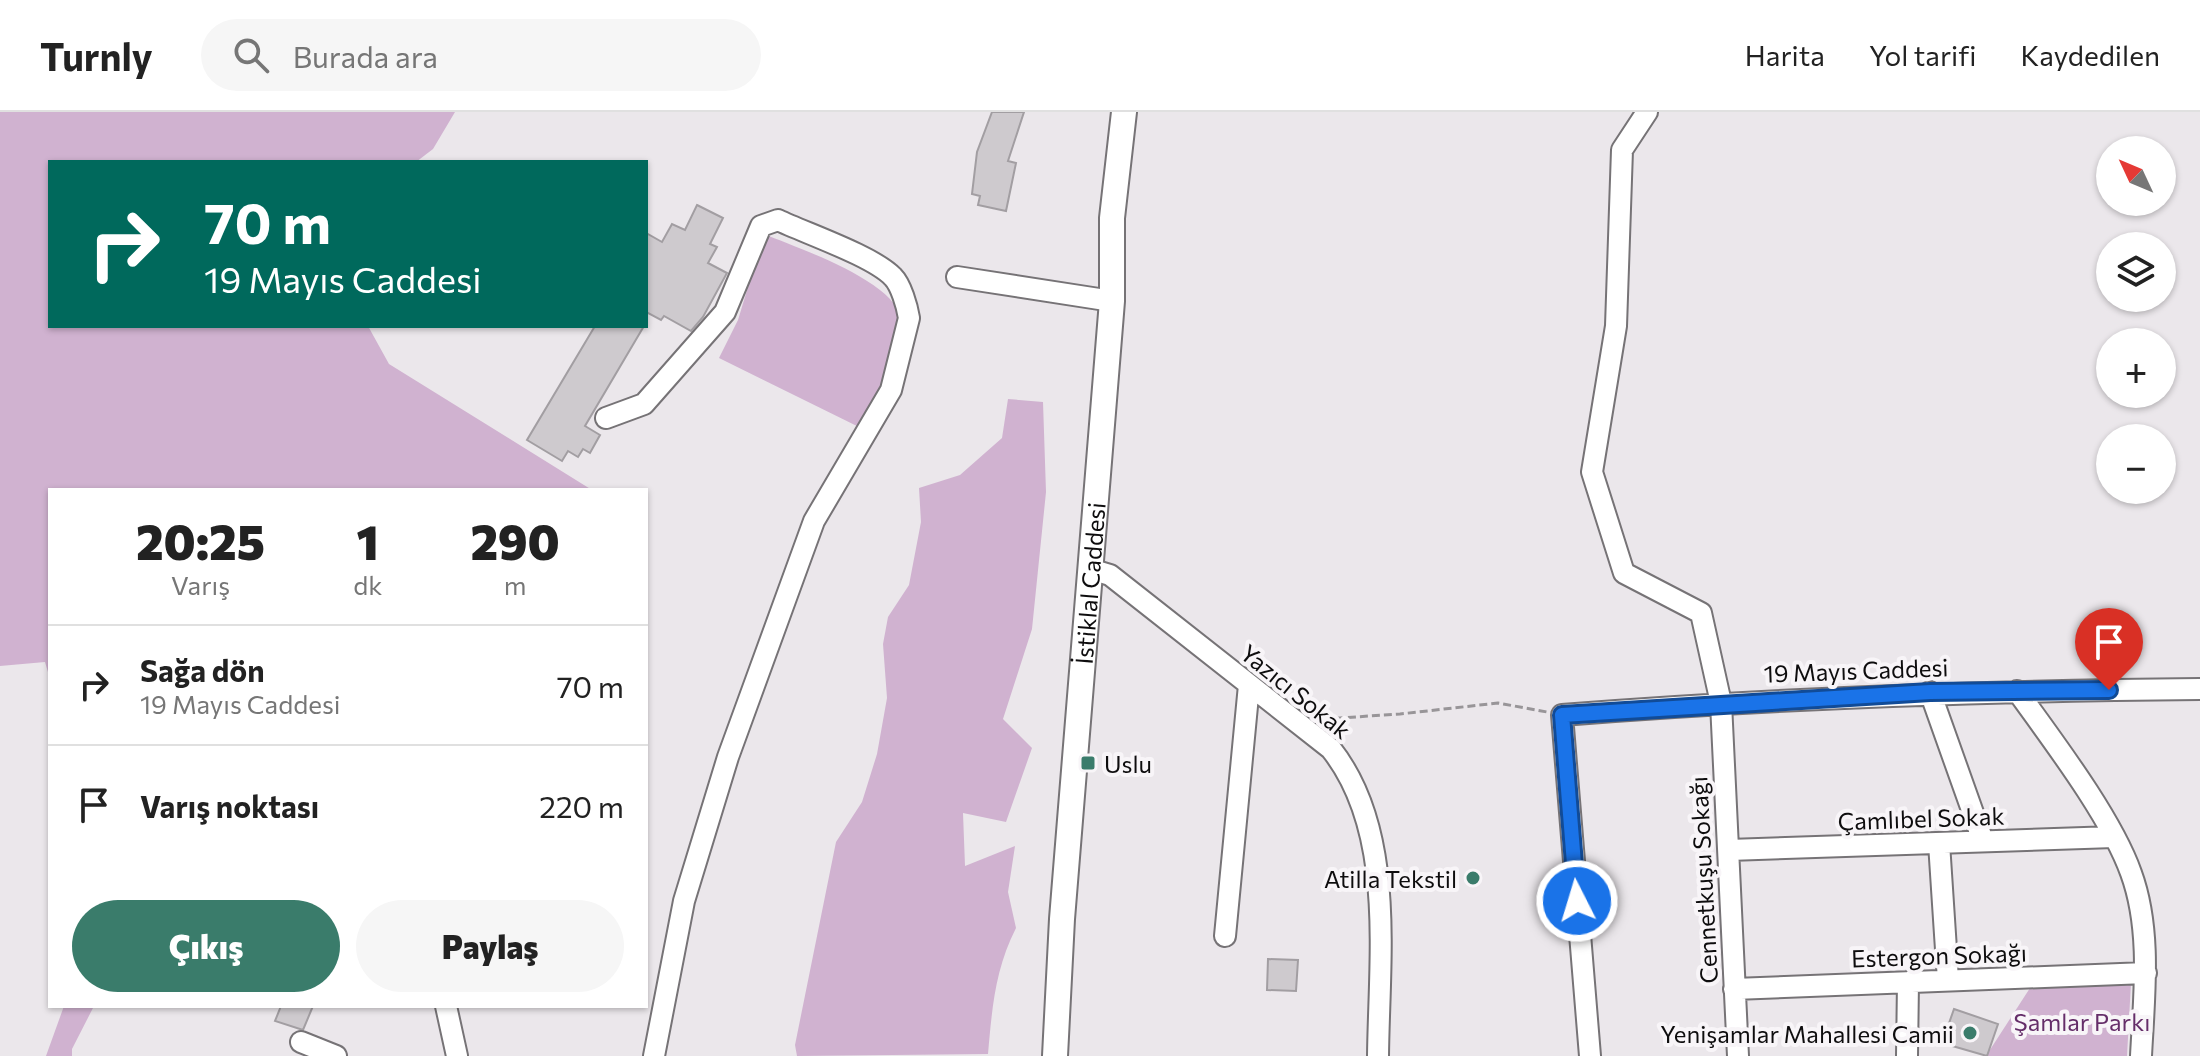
<!DOCTYPE html>
<html lang="tr">
<head>
<meta charset="utf-8">
<style>
	body { margin:0; font-family:Commissioner,sans-serif; background:#f6f6f6; color:#222; height:100vh; display:flex; flex-direction:column; font-size:30px; white-space:nowrap }
	* { box-sizing:border-box; margin:0 }
	p { font-size:26px; color:#767676 }
	.icon { flex:none; width:44px; height:44px; fill:none; stroke:currentColor; stroke-width:2; stroke-linecap:round; stroke-linejoin:round }
	.map { position:relative; flex:1; overflow:hidden }
	.sheet { position:absolute; left:48px; top:376px; width:600px; height:520px; display:flex; flex-direction:column; background:#fff; border-radius:0px; box-shadow:0 2px 6px #0004 }
	.sheet>* { flex:none }
	.top-card { position:absolute; left:48px; top:48px; width:600px; height:168px; border-radius:0px; box-shadow:0 2px 6px #0004; background:#00695c; color:#fff; overflow:hidden }
	.needle { width:52px; rotate:314deg }
	.fabs { position:absolute; left:2096px; top:24px; display:grid; gap:16px }
	.fabs a { display:grid; place-items:center; width:80px; height:80px; border-radius:50%; background:#fff; box-shadow:0 2px 6px #0004; font-size:40px }
	.pin { position:absolute; display:grid; place-items:center; width:68px; height:68px; color:#fff; margin:-82px -34px; border-radius:50% 50% 50% 0; rotate:-45deg; box-shadow:0 0 8px #0007 }
	.pin .icon { rotate:45deg }
	.me { position:absolute; width:88px; margin:-44px; rotate:355deg; stroke-linejoin:round; filter:drop-shadow(0 0 6px #0008) }
	.turn { display:flex; align-items:center; gap:28px; height:168px; padding:0 24px; font-size:36px }
	.turn .icon { width:104px; height:104px; stroke-width:2.5 }
	.turn b { display:block; font-size:56px; line-height:68px }
	.eta { display:flex; justify-content:space-evenly; align-items:center; height:136px; text-align:center }
	.eta b { font-size:48px; font-weight:800; line-height:56px }
	.button { display:flex; gap:16px; margin-top:auto; padding:16px 24px }
	.button a { flex:1; height:92px; border-radius:48px; background:#3a7c6b; color:#fff; font-size:32px; font-weight:800; line-height:92px; text-align:center }
	.button a+a { background:#f6f6f6; color:#222 }
	ul { padding:0; list-style:none }
	li { display:flex; align-items:center; gap:24px; height:120px; padding:0 24px; border-top:2px solid #e0e0e0 }
	li div { flex:1 }
	li b { display:block; font-size:30px }
	li em { font-style:normal }
	header { display:flex; align-items:center; gap:48px; box-sizing:border-box; height:112px; padding:0 40px; background:#fff; border-bottom:2px solid #e0e0e0 }
	header strong { font-size:38px }
	nav { display:flex; gap:44px; margin-inline-start:auto; font-size:28px }
	.search { width:560px; height:72px; background:#f6f6f6; display:flex; align-items:center; gap:20px; box-sizing:border-box; padding:0 28px; border-radius:44px; color:#767676; font-size:30px }
	.map>svg:first-child { display:block }
	.green { fill:#d0b2d0 }
	.building { fill:#cecace; stroke:#a29ea2; stroke-width:2 }
	.lines { fill:none; stroke-linecap:round; stroke-linejoin:round }
	.minor-casing { stroke:#767376; stroke-width:24 }
	.major-casing { stroke:#767376; stroke-width:28 }
	.path { stroke:#989598; stroke-width:3; stroke-dasharray:8 4; stroke-linecap:butt }
	.minor { stroke:#fff; stroke-width:20 }
	.major { stroke:#fff; stroke-width:24 }
	.route-casing { stroke:#114b97; stroke-width:20 }
	.route { stroke:#1a73e8; stroke-width:14 }
	.poi-dot { fill:#3a7c6b; stroke:#f8f5f8; stroke-width:3 }
	.labels { text-anchor:middle; dominant-baseline:central; stroke-width:8; stroke-linejoin:round; paint-order:stroke }
	.street-label { font-size:24px; fill:#0e0d0e; stroke:#f8f5f8 }
	.poi-label { font-size:24px; fill:#0e0d0e; stroke:#f8f5f8; text-anchor:end }
	.park-label { font-size:24px; fill:#652e69; stroke:#f8f5f8 }
</style>
</head>
<body>
<header>
<strong>Turnly</strong>
<div class="search"><svg class="icon" aria-label="search" viewBox="0 0 24 24"><circle cx="10" cy="10" r="6"/><path d="M15 15l6 6"/></svg>Burada ara</div>
<nav><a>Harita</a><a>Yol tarifi</a><a>Kaydedilen</a></nav>
</header>
<div class="map">
<svg width="2200" height="944" viewBox="0 0 2200 944">
	<rect width="100%" height="100%" fill="#ebe7eb"/>
	<path class="green" d="M0,0H455L433,37L416,50H50V214H368L389,252L592,378H50V567L45,550L0,554Z
		M764,122C797,136 904,171 902,213C901,244 876,289 865,318L719,246L738,208Z
		M1008,287L1043,290L1046,380L1032,517L1003,607L1032,636L1006,710L963,701L965,754L1015,734L1008,780L1016,816C995,857 992,897 988,942L797,944L795,933L836,730L862,690L877,642L887,586L883,532L888,505L909,473L921,410L919,376L960,363L1002,326Z
		M2131,871L2127,944H1986L2030,876Z
		M64,894H94L72,937V944H46Z"/>
	<path class="building" d="M992,0H1024L1008,49L1016,51L1006,99L978,93L980,84L972,82L977,40Z
		M697,93L723,106L710,132L717,135L708,151L727,161L703,205L691,219L664,204L661,208L646,200V121L662,130L672,112L685,118Z
		M595,214H644L585,314L600,323L590,341L583,337L578,345L568,339L562,349L527,328Z
		M1268,847L1298,848L1296,879L1267,878Z
		M281,894H313L303,918L275,909Z
		M1954,897L1998,912L1987,944L1942,931Z"/>
	<g class="lines">
		<defs>
			<path id="minor" d="M1647,0L1622,38L1616,214L1592,360L1624,461L1701,501L1721,591L1738,944
				M957,165L1112,189
				M606,306L644,292L725,200L761,114L778,108C805,121 873,144 893,165C901,173 907,194 909,206L891,278L814,409L728,645L684,789L654,944
				M1090,457L1110,463L1331,637C1396,719 1379,846 1378,944
				M2017,579C2053,629 2111,705 2131,761C2152,818 2144,885 2141,944
				M1930,580L1983,729
				M1939,731L1948,868
				M1729,738L2114,725
				M1225,824L1249,573
				M1734,877L2146,861
				M446,894L457,944
				M301,930L336,944
				M1590,944L1562,603C1775,586 1987,579 2200,577
				M1907,944L1908,870"/>
			<g id="major">
				<path id="s1" d="M1055,944L1062,807L1112,189V106L1124,0"/>
			</g>
		</defs>
		<use href="#minor" class="minor-casing"/>
		<use href="#major" class="major-casing"/>
		<path class="path" d="M1324,607L1400,602L1498,591L1547,600"/>
		<use href="#minor" class="minor"/>
		<use href="#major" class="major"/>
	</g>
	<g class="lines">
		<defs>
			<path id="route" d="M1577,789L1562,603L1930,580L2109,578"/>
		</defs>
		<use href="#route" class="route-casing"/>
		<use href="#route" class="route"/>
	</g>
	<g class="poi-dot">
		<rect x="1080" y="643" width="16" height="16" rx="4"/>
		<circle cx="1473" cy="766" r="8"/>
		<circle cx="1970" cy="921" r="8"/>
	</g>
	<g class="labels">
		<g class="street-label">
			<text stroke="none"><textPath href="#s1" startOffset="474">İstiklal Caddesi</textPath></text>
			<text transform="translate(1856 558) rotate(-2)">19 Mayıs Caddesi</text>
			<text transform="translate(1296 579) rotate(39)">Yazıcı Sokak</text>
			<text transform="translate(1921 706) rotate(-2)">Çamlıbel Sokak</text>
			<text transform="translate(1703 768) rotate(-93)">Cennetkuşu Sokağı</text>
			<text transform="translate(1939 843) rotate(-2)">Estergon Sokağı</text>
		</g>
		<g class="poi-label">
			<text x="1104" y="651" text-anchor="start">Uslu</text>
			<text x="1457" y="766">Atilla Tekstil</text>
			<text x="1954" y="921">Yenişamlar Mahallesi Camii</text>
		</g>
		<g class="park-label">
			<text x="2082" y="909">Şamlar Parkı</text>
		</g>
	</g>
</svg>
<div class="fabs">
<a><svg class="needle" viewBox="-14 -14 28 28"><path d="M0-13l5 13h-10z" fill="#e53935"/><path d="M0 13l5-13h-10z" fill="#767676"/></svg></a>
<a><svg class="icon" aria-label="layers" viewBox="0 0 24 24"><path d="M12 4l9 5-9 5-9-5zM3 14l9 5 9-5"/></svg></a>
<a>+</a>
<a>−</a>
</div>
<div class="pin" style="left:2109px;top:578px;background:#d93025"><svg class="icon" aria-label="arrive" viewBox="0 0 24 24"><path d="M6 21V4h12l-3 4 3 4H6"/></svg></div>
<svg class="me" style="left:1577px;top:789px" viewBox="-20 -20 40 40"><circle r="17" fill="#1a73e8" stroke="#fff" stroke-width="3"/><path d="M0-11L8 9 0 5-8 9z" fill="#fff"/></svg>
<div class="top-card">
<div class="turn"><svg class="icon" aria-label="right" viewBox="0 0 24 24"><path d="M7 20v-9h11M14 6l5 5-5 5"/></svg><div><b>70 m</b>19 Mayıs Caddesi</div></div>
</div>
<section class="sheet">
<div class="eta">
<div><b>20:25</b><p>Varış</p></div>
<div><b>1</b><p>dk</p></div>
<div><b>290</b><p>m</p></div>
</div>
<ul>
<li><svg class="icon" aria-label="right" viewBox="0 0 24 24"><path d="M7 20v-9h11M14 6l5 5-5 5"/></svg><div><b>Sağa dön</b><p>19 Mayıs Caddesi</p></div><em>70 m</em></li>
<li><svg class="icon" aria-label="arrive" viewBox="0 0 24 24"><path d="M6 21V4h12l-3 4 3 4H6"/></svg><div><b>Varış noktası</b></div><em>220 m</em></li>
</ul>
<div class="button"><a>Çıkış</a><a>Paylaş</a></div>
</section>
</div>
</body>
</html>
